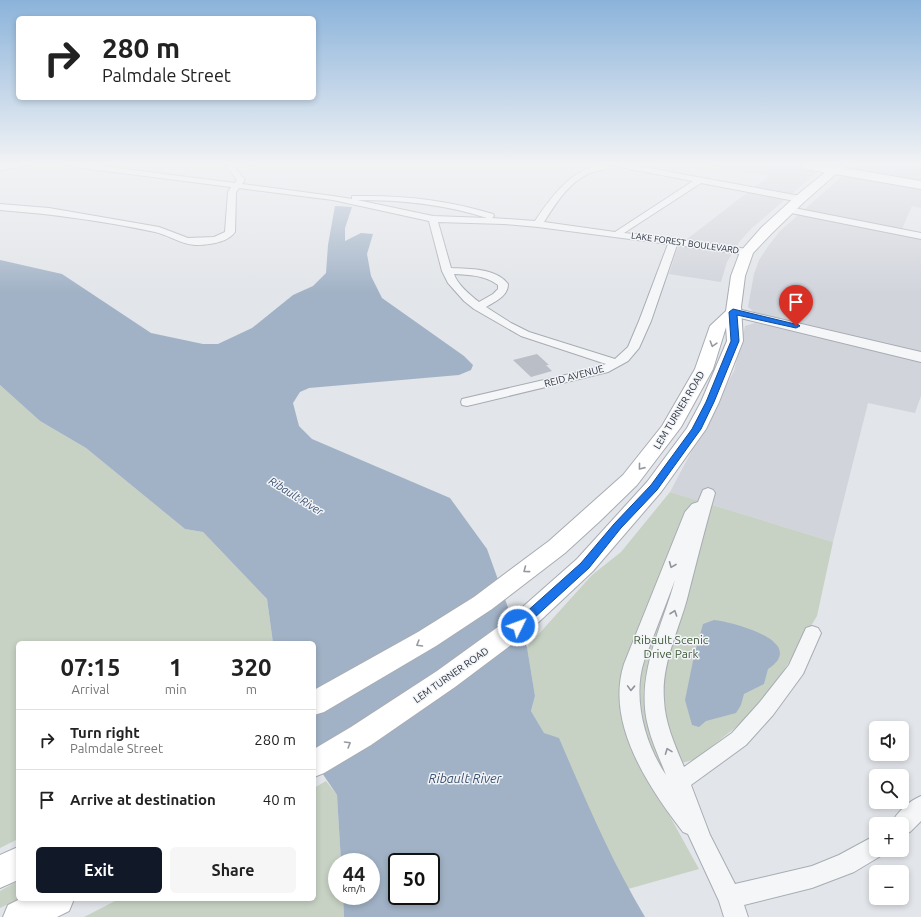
<!DOCTYPE html>
<html lang="en">
<head>
<meta charset="utf-8">
<style>
	body { margin:0; font-family:Ubuntu,sans-serif; background:#f6f6f6; color:#222; height:100vh; display:flex; flex-direction:column; font-size:15px; white-space:nowrap }
	* { box-sizing:border-box; margin:0 }
	p { font-size:13px; color:#767676 }
	.icon { flex:none; width:22px; height:22px; fill:none; stroke:currentColor; stroke-width:2; stroke-linecap:round; stroke-linejoin:round }
	.map { position:relative; flex:1; overflow:hidden }
	.side { position:absolute; left:16px; top:641px; width:300px; height:260px; display:flex; flex-direction:column; background:#fff; border-radius:6px; box-shadow:0 2px 6px #0003 }
	.side>* { flex:none }
	.top-card { position:absolute; left:16px; top:16px; width:300px; height:84px; border-radius:6px; box-shadow:0 2px 6px #0003; background:#fff; color:#222; overflow:hidden }
	.controls { position:absolute; left:869px; top:721px; display:grid; gap:8px }
	.controls a { display:grid; place-items:center; width:40px; height:40px; border-radius:6px; background:#fff; box-shadow:0 2px 6px #0003; font-size:20px }
	.speed { position:absolute; left:328px; top:853px; display:flex; gap:8px; font-size:20px; font-weight:700; text-align:center }
	.speed>* { display:grid; place-content:center; width:52px; height:52px; border-radius:50%; background:#fff; box-shadow:0 2px 6px #0003; line-height:1 }
	.speed small { font-size:10px; font-weight:400 }
	.speed .limit { border:2px solid #111; border-radius:6px; background:#fff; color:#111 }
	.pin { position:absolute; display:grid; place-items:center; width:34px; height:34px; color:#fff; margin:-41px -17px; border-radius:50% 50% 50% 0; rotate:-45deg; box-shadow:0 0 4px #0007 }
	.pin .icon { rotate:45deg }
	.me { position:absolute; width:44px; margin:-22px; rotate:48deg; stroke-linejoin:round; filter:drop-shadow(0 0 3px #0008) }
	.turn { display:flex; align-items:center; gap:14px; height:84px; padding:0 20px; font-size:18px }
	.turn .icon { width:52px; height:52px; stroke-width:2.5 }
	.turn b { display:block; font-size:28px; line-height:34px }
	.eta { display:flex; justify-content:space-evenly; align-items:center; height:68px; text-align:center }
	.eta b { font-size:24px; font-weight:700; line-height:28px }
	.cta { display:flex; gap:8px; margin-top:auto; padding:8px 20px }
	.cta a { flex:1; height:46px; border-radius:6px; background:#111827; color:#fff; font-size:16px; font-weight:700; line-height:46px; text-align:center }
	.cta a+a { background:#f6f6f6; color:#222 }
	ul { padding:0; list-style:none }
	li { display:flex; align-items:center; gap:12px; height:60px; padding:0 20px; border-top:1px solid #e0e0e0 }
	li div { flex:1 }
	li b { display:block; font-size:15px }
	li em { font-style:normal }
	.map>svg:first-child { display:block }
	.built { fill:#d1d4db }
	.green { fill:#c7d2c4 }
	.water { fill:#a1b2c6; fill-rule:evenodd }
	.building { fill:#babec6 }
	.lines { fill:none; stroke-linecap:round; stroke-linejoin:round }
	.minor-casing { stroke:#a8acb3; stroke-width:2 }
	.tertiary-casing { stroke:#a8acb3; stroke-width:2 }
	.secondary-casing { stroke:#a8acb3; stroke-width:2 }
	.primary-casing { stroke:#a3a9b4; stroke-width:2 }
	.minor { fill:#f5f6f8; fill-rule:evenodd }
	.tertiary { fill:#f5f6f8; fill-rule:evenodd }
	.secondary { fill:#fff; fill-rule:evenodd }
	.primary { fill:#fff; fill-rule:evenodd }
	.oneway { stroke:#9699a0 }
	.oneway2 { stroke:#90949c }
	.route { fill:#1a73e8; stroke:#114b97 }
	.labels { text-anchor:middle; dominant-baseline:central; stroke-width:3; stroke-linejoin:round; paint-order:stroke }
	.far-street-label { font-size:9px; fill:#2c3340; stroke:#f2f4f7 }
	.street-label { font-size:10px; fill:#2c3340; stroke:#f2f4f7 }
	.water-label { font-size:11px; font-style:italic; fill:#3a5170; stroke:#f2f4f7 }
	.near-park-label { font-size:12px; fill:#405a3a; stroke:#f2f4f7 }
	.near-water-label { font-size:13px; font-style:italic; fill:#3a5170; stroke:#f2f4f7 }
</style>
</head>
<body>
<div class="map">
<svg width="921" height="917" viewBox="0 0 921 917">
	<rect width="100%" height="100%" fill="#e2e5e9"/>
	<path class="built" d="M709,165H785L811,170L816,173L752,228L740,241L727,262L721,282L669,274L678,246L769,176Z
		M855,165H921V181L856,170L853,168Z
		M851,176L921,188V208L912,206L902,229L921,233V354L754,312L748,307L754,274L759,260L769,245L780,231L841,177Z
		M755,323L790,329L921,361V396L915,413L868,403L833,542L670,492L734,371L745,326Z"/>
	<path class="green" d="M0,385L40,421L86,448L185,529L203,532L267,599L273,643H18V839L0,848Z
		M670,492L833,542L817,616L780,677L746,719L696,759L646,773L699,869L628,889L594,820L531,711L535,696L527,647L592,575L621,552Z
		M326,781L337,795L341,862H337V896H343L344,917H84L119,899H314V788Z
		M18,881V899H19L0,908V891Z"/>
	<path class="water" d="M335,206L352,207L345,228V241L361,233L373,234L367,254L371,276L382,298L464,356L473,365L471,370L459,375L309,388L300,392L293,403L299,426L312,439L450,498L487,549L515,627L527,647L535,696L531,711L544,733L559,738C585,799 611,860 645,917H344L343,896H371V862H341L337,795L314,761V643H273L267,599L203,532L185,529L86,448L40,421L0,385V260L62,274L151,333L203,344H218L252,328L293,295L313,286L326,273L328,245ZM397,862H431V896H397Z
		M714,620C733,622 809,642 768,669L764,684L744,694L741,705L736,713L706,721L699,727L692,725L685,700L694,656L703,624Z"/>
	<path class="building" d="M537,354L549,365H546L552,371L531,377L513,360Z"/>
	<g class="lines">
		<defs>
			<path id="minor" d="M26,165L22,167L0,170V166Z
				M70,165H93L235,183L237,180L225,165H233L245,180L242,184L333,196L352,199V196H355C402,195 448,200 493,214L494,216L492,218L535,221C550,199 568,173 595,166C601,164 608,165 614,165C608,170 598,170 590,173C569,182 556,203 544,222L615,232L693,181L619,167L615,165H632L800,196L804,199L800,202L701,183L624,233L674,238L747,249L752,252L750,254L747,255L677,245L651,321L639,348L628,361L608,372L467,406L462,405L461,402L462,399L583,371L606,364L521,336L474,309L464,301L448,283L442,271L429,221L333,200L239,188L236,192L235,232C227,243 208,245 195,245C180,244 169,235 155,232C104,221 52,214 0,210V204L49,208L159,227L188,238L214,237L225,232L228,192L231,187L74,167ZM357,200C402,200 444,204 487,218L433,216ZM438,222L504,224L538,227L668,244L639,321L628,347L615,359L529,332L511,323L486,307C496,301 508,296 508,284C496,268 470,269 451,268ZM454,274C470,275 485,275 498,285V289L493,294L479,302C470,295 457,284 454,274Z
				M789,207L921,233V239L786,212L785,210L786,208Z
				M708,488L713,490L715,493C705,528 696,564 687,599C678,632 661,665 664,700C665,724 675,745 684,767L732,733L759,703L789,665L806,628L812,626L818,628L821,633L803,674L773,715L746,745L691,785L710,835L735,884L812,866L839,855L876,835V850H886L884,854L854,872L812,888L744,905L748,917H724L719,901L688,834L683,832C649,788 605,723 624,664L685,512L692,504L698,502L703,490ZM675,580C662,628 635,675 648,726C652,743 660,759 666,775C645,744 632,698 644,661Z
				M921,796V821L910,832L902,835V824H891C897,812 909,801 921,796Z"/>
			<path id="tertiary" d="M733,308L921,352V362L728,315L726,312L728,309Z"/>
			<path id="secondary" d="M834,165H846L804,202L772,233L753,253L745,276L741,307L743,341L719,402L706,429L661,492L593,571L527,633L455,687L371,745L324,773L314,777V749L351,727L437,671L509,619L577,559L647,482L687,428L701,402L727,341L726,327L713,369L681,427L637,485L600,521L565,553L492,609L436,646L324,712L314,715V690L418,632L474,597L549,541L623,475L662,426L695,369L710,326L726,311L731,276L740,252L762,227L796,196Z
				M18,847V880L0,888V855Z
				M20,899H74L69,911L57,917H3L8,905Z"/>
			<path id="primary" d="M800,165H827L921,181V189L806,169L802,168Z"/>
		</defs>
		<use href="#minor" class="minor-casing"/>
		<use href="#tertiary" class="tertiary-casing"/>
		<use href="#secondary" class="secondary-casing"/>
		<use href="#primary" class="primary-casing"/>
		<use href="#minor" class="minor"/>
		<use href="#tertiary" class="tertiary"/>
		<use href="#secondary" class="secondary"/>
		<use href="#primary" class="primary"/>
	</g>
	<defs><path id="oneway-chevron" d="M-2-3.5L2.5 0L-2 3.5" fill="none" stroke-width="1.6" stroke-linecap="round" stroke-linejoin="round"/></defs>
	<g class="oneway">
		<use href="#oneway-chevron" transform="translate(713 344) rotate(107)"/>
		<use href="#oneway-chevron" transform="translate(641 467) rotate(129)"/>
		<use href="#oneway-chevron" transform="translate(526 570) rotate(143)"/>
		<use href="#oneway-chevron" transform="translate(419 644) rotate(149)"/>
		<use href="#oneway-chevron" transform="translate(348 744) rotate(-31)"/>
	</g>
	<g class="oneway2">
		<use href="#oneway-chevron" transform="translate(672 565) rotate(112)"/>
		<use href="#oneway-chevron" transform="translate(674 613) rotate(-71)"/>
		<use href="#oneway-chevron" transform="translate(631 688) rotate(92)"/>
		<use href="#oneway-chevron" transform="translate(668 751) rotate(-111)"/>
	</g>
	<linearGradient id="sky" x2="0" y2="1"><stop stop-color="#8bb3da"/><stop offset="0.56" stop-color="#f2f3f5"/><stop offset="1" stop-color="#f2f3f5" stop-opacity="0"/></linearGradient>
	<rect width="921" height="293" fill="url(#sky)"/>
	<path class="route" d="M733,309L799,325L800,326L796,328L737,315L739,341L714,402L701,429L657,490L621,528L589,568L522,629L518,630L514,629L512,626L514,623L581,563L614,524L651,485L692,429L706,402L731,341L729,312Z"/>
	<g class="labels">
		<g class="far-street-label">
			<text transform="translate(685 243) rotate(8)">LAKE FOREST BOULEVARD</text>
		</g>
		<g class="street-label">
			<text transform="translate(574 376) rotate(-15)">REID AVENUE</text>
			<text transform="translate(679 410) rotate(-59)">LEM TURNER ROAD</text>
			<text transform="translate(451 675) rotate(-35)">LEM TURNER ROAD</text>
		</g>
		<g class="water-label">
			<text transform="translate(296 496) rotate(32)">Ribault River</text>
		</g>
		<g class="near-park-label">
			<text x="671" y="639">Ribault Scenic<tspan x="671" dy="14">Drive Park</tspan></text>
		</g>
		<g class="near-water-label">
			<text x="465" y="778">Ribault River</text>
		</g>
	</g>
</svg>
<div class="controls">
<a><svg class="icon" aria-label="sound" viewBox="0 0 24 24"><path d="M4 9h4l5-4v14l-5-4H4zM17 9q2 3 0 6"/></svg></a>
<a><svg class="icon" aria-label="search" viewBox="0 0 24 24"><circle cx="10" cy="10" r="6"/><path d="M15 15l6 6"/></svg></a>
<a>+</a>
<a>−</a>
</div>
<div class="speed"><div>44<small>km/h</small></div><div class="limit">50</div></div>
<div class="pin" style="left:796px;top:326px;background:#d93025"><svg class="icon" aria-label="arrive" viewBox="0 0 24 24"><path d="M6 21V4h12l-3 4 3 4H6"/></svg></div>
<svg class="me" style="left:518px;top:626px" viewBox="-20 -20 40 40"><circle r="17" fill="#1a73e8" stroke="#fff" stroke-width="3"/><path d="M0-11L8 9 0 5-8 9z" fill="#fff"/></svg>
<div class="top-card">
<div class="turn"><svg class="icon" aria-label="right" viewBox="0 0 24 24"><path d="M7 20v-9h11M14 6l5 5-5 5"/></svg><div><b>280 m</b>Palmdale Street</div></div>
</div>
<section class="side">
<div class="eta">
<div><b>07:15</b><p>Arrival</p></div>
<div><b>1</b><p>min</p></div>
<div><b>320</b><p>m</p></div>
</div>
<ul>
<li><svg class="icon" aria-label="right" viewBox="0 0 24 24"><path d="M7 20v-9h11M14 6l5 5-5 5"/></svg><div><b>Turn right</b><p>Palmdale Street</p></div><em>280 m</em></li>
<li><svg class="icon" aria-label="arrive" viewBox="0 0 24 24"><path d="M6 21V4h12l-3 4 3 4H6"/></svg><div><b>Arrive at destination</b></div><em>40 m</em></li>
</ul>
<div class="cta"><a>Exit</a><a>Share</a></div>
</section>
</div>
</body>
</html>
